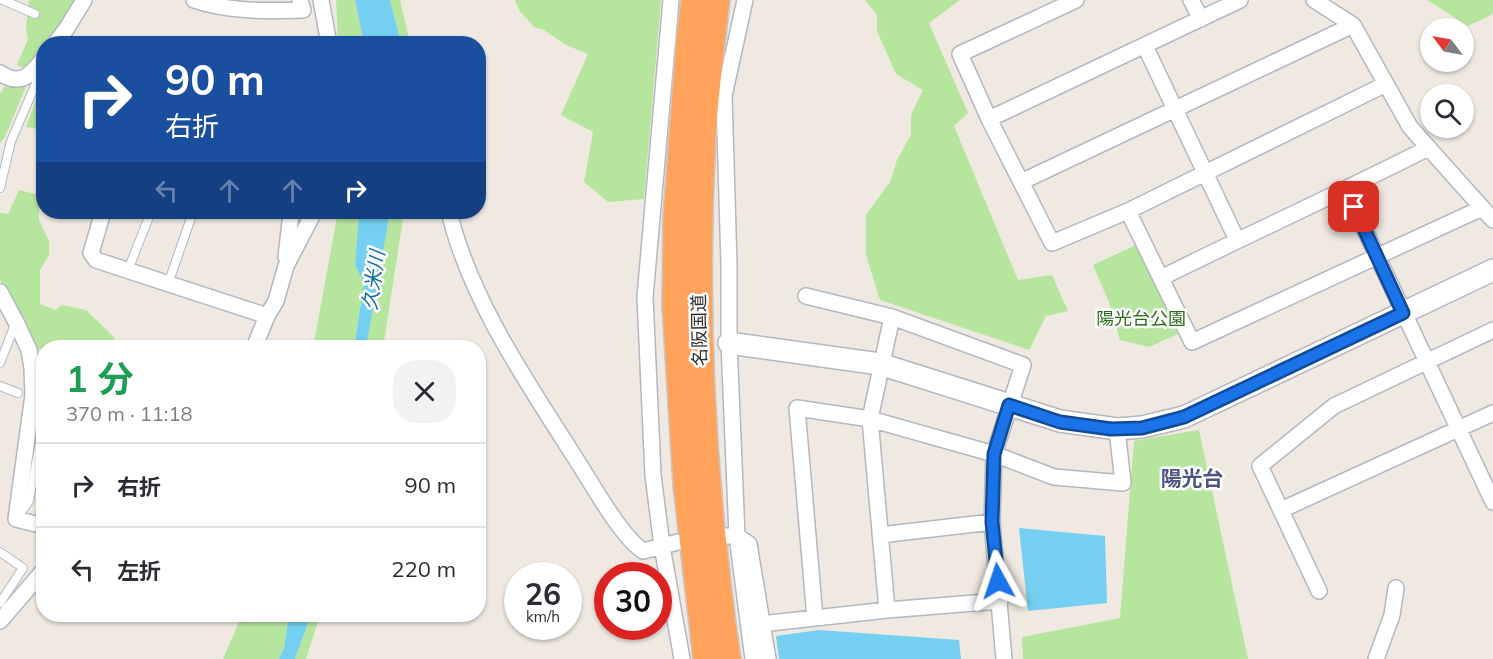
<!DOCTYPE html>
<html lang="ja">
<head>
<meta charset="utf-8">
<style>
	body { margin:0; font-family:Mulish,"Noto Sans JP",sans-serif; background:#f2f2f3; color:#2b2b33; height:100vh; display:flex; flex-direction:column; font-size:22px; white-space:nowrap }
	* { box-sizing:border-box; margin:0 }
	p { font-size:20px; color:#7c7c81 }
	.icon { flex:none; width:33px; height:33px; fill:none; stroke:currentColor; stroke-width:2; stroke-linecap:round; stroke-linejoin:round }
	.map { position:relative; flex:1; overflow:hidden }
	.sheet { position:absolute; left:36px; top:340px; width:450px; height:282px; display:flex; flex-direction:column; background:#fff; border-radius:24px; box-shadow:0 2px 4px #0004 }
	.sheet>* { flex:none }
	.hud { position:absolute; left:36px; top:36px; width:450px; height:183px; border-radius:24px; box-shadow:0 2px 4px #0004; background:#1a4fa0; color:#fff; overflow:hidden }
	.needle { width:39px; rotate:302deg }
	.tools { position:absolute; left:1420px; top:18px; display:grid; gap:12px }
	.tools a { display:grid; place-items:center; width:54px; height:54px; border-radius:50%; background:#fff; box-shadow:0 2px 4px #0004; font-size:30px }
	.speed { position:absolute; left:504px; top:562px; display:flex; gap:12px; font-size:30px; font-weight:700; text-align:center }
	.speed>* { display:grid; place-content:center; width:78px; height:78px; border-radius:50%; background:#fff; box-shadow:0 2px 4px #0004; line-height:1 }
	.speed small { font-size:15px; font-weight:400 }
	.speed .limit { border:9px solid #d22; background:#fff; color:#111 }
	.pin { position:absolute; display:grid; place-items:center; width:51px; height:51px; color:#fff; margin:-26px; border-radius:12px; box-shadow:0 3px 9px #0006 }
	.me { position:absolute; width:66px; margin:-33px; rotate:355deg; stroke-linejoin:round; filter:drop-shadow(0 0 4px #0008) }
	.turn { display:flex; align-items:center; gap:21px; height:126px; padding:0 30px; font-size:27px }
	.turn .icon { width:78px; height:78px; stroke-width:2.5 }
	.turn b { display:block; font-size:42px; line-height:51px }
	.lanes { display:flex; align-items:center; height:57px; padding:0 30px; background:#0003; justify-content:center; gap:30px; direction:ltr }
	.lanes .off { opacity:.35 }
	.round { display:grid; place-items:center; flex:none; width:63px; height:63px; border-radius:24px; background:#f2f2f3 }
	.overview { display:flex; align-items:center; justify-content:space-between; height:102px; padding:0 30px }
	h1 { font-size:36px; font-weight:700; line-height:45px; color:#1e9e55 }
	ul { padding:0; list-style:none }
	li { display:flex; align-items:center; gap:18px; height:84px; padding:0 30px; border-top:2px solid #e1e1e2 }
	li div { flex:1 }
	li b { display:block; font-size:22px }
	li em { font-style:normal }
	.map>svg:first-child { display:block }
	.green { fill:#b6e59e }
	.water { fill:#75cff0 }
	.lines { fill:none; stroke-linecap:round; stroke-linejoin:round }
	.lane-casing { stroke:#b4b7c1; stroke-width:10 }
	.street-casing { stroke:#b4b7c1; stroke-width:18 }
	.secondary-casing { stroke:#b4b7c1; stroke-width:24 }
	.highway-casing { stroke:#c9c9c9; stroke-width:30 }
	.lane { stroke:#fff; stroke-width:8 }
	.street { stroke:#fff; stroke-width:15 }
	.secondary { stroke:#fff; stroke-width:21 }
	.highway { stroke:#ffa35c; stroke-width:27 }
	.route-casing { stroke:#114b97; stroke-width:15 }
	.route { stroke:#1a73e8; stroke-width:10 }
	.labels { text-anchor:middle; dominant-baseline:central; stroke-width:5; stroke-linejoin:round; paint-order:stroke }
	.park-label { font-size:18px; fill:#2c6e1b; stroke:#fff }
	.street-label { font-size:18px; fill:#2e2e2e; stroke:#fff }
	.water-label { font-size:20px; font-style:italic; fill:#0d6fa3; stroke:#fff }
	.quarter-label { font-size:21px; font-weight:bold; fill:#4d5680; stroke:#fff }
</style>
</head>
<body>
<div class="map">
<svg width="1493" height="659" viewBox="0 0 1493 659">
	<rect width="100%" height="100%" fill="#efe9e1"/>
	<path class="green" d="M29,0H76L46,43L44,44L43,47L25,69L17,65L28,39L26,27Z
		M336,0H355L364,43H338Z
		M390,0H400L410,43H401Z
		M515,0H661L644,199L608,202L584,182L593,132L561,115L588,54L566,45L544,30L534,27L519,10Z
		M865,0H960L929,23L968,113L954,126L1018,280L1052,275L1068,311L1046,316L1029,350L880,300L866,255V215L890,182L897,160L911,135V115L923,90L896,74L877,31V15Z
		M1427,0H1493V14L1468,26Z
		M43,80V130L26,127Z
		M6,84H27L5,137L0,143V94Z
		M19,190L39,195V220L49,241V255L40,270V304L55,310L62,305L86,310L115,338L101,348H44L43,350L34,349L0,280V213L8,214Z
		M338,212H359L355,264L364,283L354,348H313Z
		M390,212H404L383,348H366Z
		M1136,245L1178,334L1149,347L1120,340L1108,300L1093,265Z
		M1199,430L1248,659H1023L1022,637L1120,618L1134,441Z
		M242,615H289L284,648L279,659H223Z
		M311,615H320L306,659H295Z"/>
	<path class="water" d="M355,0H390L401,43H364Z
		M359,212H390L366,348H354L364,283L355,265Z
		M1019,528L1105,536L1107,603L1028,611Z
		M289,615H311L295,659H279L284,648Z
		M819,630L959,640L961,659H779L776,636Z"/>
	<g class="lines">
		<defs>
			<path id="lane" d="M3,0L35,14
				M0,188L11,141L40,74
				M128,270L151,212
				M168,284L193,212
				M0,363L16,322
				M0,386L18,393
				M19,515L29,501L44,421
				M0,552L23,568L0,603"/>
			<path id="street" d="M194,0C229,12 267,11 303,10L300,0
				M321,0L329,44
				M671,0L645,297L653,475L662,546L682,659
				M745,0L724,96L729,265V343L737,536L753,659
				M1076,0L960,54L989,119L1052,243L1128,211L1192,342L1482,208
				M1191,0L1201,19
				M1314,0L1353,25L1410,127L1493,220
				M55,44L67,28L84,0
				M1145,46L1237,240
				M0,73C22,87 30,75 44,58
				M989,119L1240,0
				M1021,182L1353,25
				M1346,190L1493,502
				M1128,211L1386,84
				M103,212L91,253L96,260L267,316
				M449,212C471,303 531,388 581,467C595,489 622,537 643,551L678,542
				M286,257L291,213L287,212
				M1161,278C1249,234 1340,193 1428,148
				M0,292L16,322L29,350L32,368L33,395L16,519L44,526
				M806,296L892,317L1023,365L994,454L992,522L1004,659
				M892,317L870,419L887,610L1000,601
				M254,348L267,316L276,301L286,266L314,212
				M1281,510L1493,413
				M880,535L992,522
				M725,536H737L749,544L768,659
				M1319,591L1260,466L1334,406L1493,330
				M815,618L797,408L870,419L994,454L1054,477L1123,483L1117,429
				M0,621L44,570
				M770,623L887,610
				M1376,659L1392,615L1396,588"/>
			<path id="secondary" d="M729,343L880,364L1060,421L1117,429L1142,427L1184,417L1493,270"/>
			<path id="highway" d="M695,0L690,40L677,217L676,306L687,485L707,659
				M716,0C711,45 705,91 702,136C695,267 698,397 711,528C716,571 720,616 727,659"/>
		</defs>
		<use href="#lane" class="lane-casing"/>
		<use href="#street" class="street-casing"/>
		<use href="#secondary" class="secondary-casing"/>
		<use href="#highway" class="highway-casing"/>
		<use href="#lane" class="lane"/>
		<use href="#street" class="street"/>
		<use href="#secondary" class="secondary"/>
		<use href="#highway" class="highway"/>
	</g>
	<g class="lines">
		<defs>
			<path id="route" d="M998,581L992,522L994,454L1009,405L1060,422L1111,429L1142,428L1184,417L1403,313L1354,207"/>
		</defs>
		<use href="#route" class="route-casing"/>
		<use href="#route" class="route"/>
	</g>
	<g class="labels">
		<g class="park-label">
			<text x="1141" y="318">陽光台公園</text>
		</g>
		<g class="street-label">
			<text transform="translate(699 330) rotate(-91)">名阪国道</text>
		</g>
		<g class="water-label">
			<text transform="translate(373 280) rotate(-82)">久米川</text>
		</g>
		<g class="quarter-label">
			<text x="1192" y="478">陽光台</text>
		</g>
	</g>
</svg>
<div class="tools">
<a><svg class="needle" viewBox="-14 -14 28 28"><path d="M0-13l5 13h-10z" fill="#e53935"/><path d="M0 13l5-13h-10z" fill="#7c7c81"/></svg></a>
<a><svg class="icon" aria-label="search" viewBox="0 0 24 24"><circle cx="10" cy="10" r="6"/><path d="M15 15l6 6"/></svg></a>
</div>
<div class="speed"><div>26<small>km/h</small></div><div class="limit">30</div></div>
<div class="pin" style="left:1354px;top:207px;background:#d93025"><svg class="icon" aria-label="arrive" viewBox="0 0 24 24"><path d="M6 21V4h12l-3 4 3 4H6"/></svg></div>
<svg class="me" style="left:998px;top:581px" viewBox="-20 -20 40 40"><path d="M0-17L14 15 0 8-14 15z" fill="#1a73e8" stroke="#fff" stroke-width="4"/></svg>
<div class="hud">
<div class="turn"><svg class="icon" aria-label="right" viewBox="0 0 24 24"><path d="M7 20v-9h11M14 6l5 5-5 5"/></svg><div><b>90 m</b>右折</div></div>
<div class="lanes"><svg class="icon off" aria-label="left" viewBox="0 0 24 24"><path d="M17 20v-9H6M10 6l-5 5 5 5"/></svg><svg class="icon off" aria-label="ahead" viewBox="0 0 24 24"><path d="M12 20V5M6 11l6-6 6 6"/></svg><svg class="icon off" aria-label="ahead" viewBox="0 0 24 24"><path d="M12 20V5M6 11l6-6 6 6"/></svg><svg class="icon" aria-label="right" viewBox="0 0 24 24"><path d="M7 20v-9h11M14 6l5 5-5 5"/></svg></div>
</div>
<section class="sheet">
<div class="overview"><div><h1>1 分</h1><p>370 m · 11:18</p></div><a class="round"><svg class="icon" aria-label="close" viewBox="0 0 24 24"><path d="M6 6l12 12M18 6L6 18"/></svg></a></div>
<ul>
<li><svg class="icon" aria-label="right" viewBox="0 0 24 24"><path d="M7 20v-9h11M14 6l5 5-5 5"/></svg><div><b>右折</b></div><em>90 m</em></li>
<li><svg class="icon" aria-label="left" viewBox="0 0 24 24"><path d="M17 20v-9H6M10 6l-5 5 5 5"/></svg><div><b>左折</b></div><em>220 m</em></li>
</ul>
</section>
</div>
</body>
</html>
